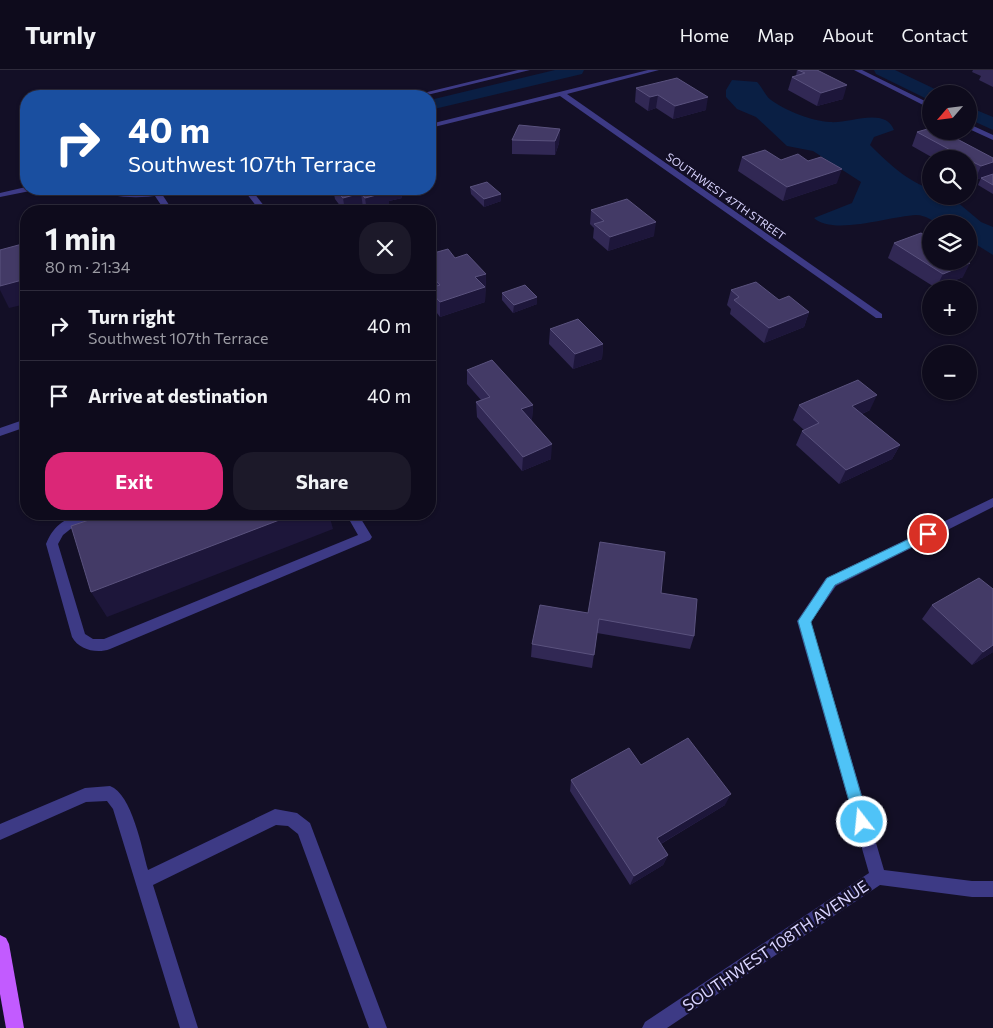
<!DOCTYPE html>
<html lang="en">
<head>
<meta charset="utf-8">
<style>
	body { margin:0; font-family:Commissioner,sans-serif; background:#1c1929; color:#f1f3f6; height:100vh; display:flex; flex-direction:column; font-size:19px; white-space:nowrap }
	* { box-sizing:border-box; margin:0 }
	p { font-size:16px; color:#9b9ba3 }
	.icon { flex:none; width:28px; height:28px; fill:none; stroke:currentColor; stroke-width:2; stroke-linecap:round; stroke-linejoin:round }
	.map { position:relative; flex:1; overflow:hidden }
	.drawer { position:absolute; left:20px; top:135px; width:416px; height:315px; display:flex; flex-direction:column; background:#0e0b1c; border-radius:20px; box-shadow:0 1px 4px #0004,0 0 0 1px #2e2b3b }
	.drawer>* { flex:none }
	.hud { position:absolute; left:20px; top:20px; width:416px; height:105px; border-radius:20px; box-shadow:0 1px 4px #0004,0 0 0 1px #2e2b3b; background:#1a4fa0; color:#fff; overflow:hidden }
	.needle { width:32px; rotate:242deg }
	.fabs { position:absolute; left:922px; top:15px; display:grid; gap:10px }
	.fabs a { display:grid; place-items:center; width:55px; height:55px; border-radius:50%; background:#0e0b1c; box-shadow:0 1px 4px #0004,0 0 0 1px #2e2b3b; font-size:25px }
	.pin { position:absolute; display:grid; place-items:center; width:42px; height:42px; color:#fff; margin:-21px; border:2px solid #fff; border-radius:50%; box-shadow:0 1px 5px #0007 }
	.me { position:absolute; width:55px; margin:-28px; rotate:344deg; stroke-linejoin:round; filter:drop-shadow(0 0 4px #0008) }
	.turn { display:flex; align-items:center; gap:18px; height:105px; padding:0 25px; font-size:22px }
	.turn .icon { width:65px; height:65px; stroke-width:2.5 }
	.turn b { display:block; font-size:35px; line-height:42px }
	.round { display:grid; place-items:center; flex:none; width:52px; height:52px; border-radius:20px; background:#1c1929 }
	.headline { display:flex; align-items:center; justify-content:space-between; height:85px; padding:0 25px }
	h1 { font-size:30px; font-weight:700; line-height:38px }
	.primary-button { display:flex; gap:10px; margin-top:auto; padding:10px 25px }
	.primary-button a { flex:1; height:58px; border-radius:20px; background:#db2777; color:#fff; font-size:20px; font-weight:700; line-height:58px; text-align:center }
	.primary-button a+a { background:#1c1929; color:#f1f3f6 }
	ul { padding:0; list-style:none }
	li { display:flex; align-items:center; gap:15px; height:70px; padding:0 25px; border-top:1px solid #2e2b3b }
	li div { flex:1 }
	li b { display:block; font-size:19px }
	li em { font-style:normal }
	header { display:flex; align-items:center; gap:30px; box-sizing:border-box; height:70px; padding:0 25px; background:#0e0b1c; border-bottom:1px solid #2e2b3b }
	header strong { font-size:24px }
	nav { display:flex; gap:28px; margin-inline-start:auto; font-size:18px }
	.map>svg:first-child { display:block }
	.water { fill:#0a1f44 }
	.lines { fill:none; stroke-linecap:round; stroke-linejoin:round }
	.canal { fill:#0a1f44; fill-rule:evenodd }
	.service { fill:#3d3a85; fill-rule:evenodd }
	.minor { fill:#3d3a85; fill-rule:evenodd }
	.primary { fill:#c25bff; fill-rule:evenodd }
	.wall { fill:#312854 }
	.shaded-wall { fill:#1d163a }
	.building { fill:#433a66; stroke:#5a527e }
	.route { fill:#4fc3f7; stroke:#337fa1 }
	.labels { text-anchor:middle; dominant-baseline:central; stroke-width:5; stroke-linejoin:round; paint-order:stroke }
	.far-street-label { font-size:11px; fill:#d9d4ff; stroke:#130f26 }
	.near-street-label { font-size:16px; fill:#d9d4ff; stroke:#130f26 }
</style>
</head>
<body>
<header>
<strong>Turnly</strong>
<nav><a>Home</a><a>Map</a><a>About</a><a>Contact</a></nav>
</header>
<div class="map">
<svg width="993" height="958" viewBox="0 0 993 958">
	<rect width="100%" height="100%" fill="#130f26"/>
	<path class="water" d="M732,10L757,12C762,17 766,27 771,30C786,41 812,51 830,52C848,54 885,36 894,60L874,67L870,75C887,92 908,112 931,119V126H950L981,152L993,157V185L969,170V154C960,154 950,155 942,154C932,152 927,145 916,145C891,146 833,166 814,148L852,133L861,112L813,81L787,76L756,47L737,39L726,27V20Z"/>
	<g class="lines">
		<path class="canal" d="M555,0H584L582,4L430,40V30Z
			M874,0H895L937,20L940,24H931V29L925,28L876,4Z
			M969,37L993,47V60L969,49Z"/>
		<path class="service" d="M154,121H160L173,141H165L153,123Z
			M26,349V357L0,366V358Z
			M81,444H100L98,447L73,457L63,465L58,474L85,564L93,569H104L358,465L346,444H358L372,467L370,470L110,579C97,584 79,580 72,567L46,474C53,457 63,449 81,444Z
			M110,716C132,724 142,779 148,800L275,739L297,743L310,753L387,958H369L298,764L288,756L276,755L153,815L198,958H180L113,739L107,731L86,732L0,770V754L85,718Z"/>
		<path class="minor" d="M518,0H530L423,26H411Z
			M648,0H659L567,24L882,244V248H876L560,26L430,58V54Z
			M854,0H862L931,34V39Z
			M969,54L993,65V70L969,59Z
			M26,117V119H31L30,121L0,127V123Z
			M95,119L136,122L177,119C162,130 110,130 95,119Z
			M243,119H251L268,141H260Z
			M993,428V437L836,516L811,552L884,800L972,811H993V827H972L880,815L667,958H642L645,952L869,803L797,551L826,508Z"/>
		<path class="primary" d="M0,865L6,868L9,874L24,958H6L0,924Z"/>
	</g>
	<path class="wall" d="M797,0H817L843,29L817,36L788,20L792,7L796,6Z
		M973,0H993V17L979,10L981,6L972,2Z
		M636,18L706,40L673,49L656,38L648,41L635,32Z
		M560,59L559,73L555,85L512,84V70Z
		M917,62L993,88V101L992,104L975,110L969,107V89H935L912,76Z
		M742,87L781,90L837,113L783,131L738,101Z
		M993,104V124L978,115L981,108Z
		M470,117L501,131L484,137L471,124Z
		M333,119H401L402,128L389,131V136L370,141H366L363,138L349,141H344L335,129Z
		M591,140L654,166L608,181L593,168L594,158L590,154Z
		M894,173L963,207L936,218L888,188Z
		M430,184L455,188L486,204L485,232L440,247L430,234Z
		M731,220L779,230L809,242L804,257L764,273L730,244L731,239L727,235Z
		M502,223L537,227V234L513,243L502,230Z
		M550,259L603,274L602,289L573,299L549,274Z
		M467,300L533,335L532,349L531,350L551,389L522,401L477,347L476,332L481,330L467,314Z
		M799,335L870,340L862,344L900,375L892,389L839,414L796,375L802,361L804,360L793,350Z
		M661,523L694,566L690,579L597,563L592,598L531,587L532,574L588,543Z
		M932,535L993,582L972,595L922,549Z
		M641,695L725,735L661,774L668,785L663,795L630,815L570,721L571,710Z"/>
	<path class="shaded-wall" d="M847,15L843,29L817,36L821,23Z
		M658,25L656,38L648,41L650,27Z
		M708,27L706,40L673,49L675,36Z
		M560,59L559,73L555,85V71Z
		M993,92V101L992,104L975,110L981,96Z
		M842,99L837,113L783,131L787,117Z
		M384,119H401L402,128L389,131V136L370,141H367L365,128Z
		M361,123L363,138L349,141H345L343,128Z
		M501,124V131L484,137V129Z
		M656,152L654,166L608,181L610,167Z
		M970,193L963,207L936,218L943,204Z
		M486,204L485,232L440,247V232L475,207Z
		M26,209V234L9,238L0,220V216Z
		M537,227V234L513,243L514,235Z
		M809,242L804,257L764,273L769,258Z
		M603,274L602,289L573,299L575,284Z
		M877,325L870,340L846,351L852,336Z
		M533,335L532,349L521,354V339Z
		M552,374L551,389L522,401L523,387Z
		M900,375L892,389L839,414L846,400Z
		M295,444H329L333,459L107,547L91,522Z
		M993,575V582L972,595L983,582Z
		M731,724L725,735L652,779L657,768Z
		M668,785L663,795L630,815L634,806Z"/>
	<path class="building" d="M798,0H817L847,15L821,23L792,7L805,3Z
		M677,8L708,27L675,36L658,25L650,27L636,18Z
		M519,55L560,59L555,71L512,70Z
		M931,58V61H942L993,88V92L981,96L969,90V89H967L917,62Z
		M765,80L781,90L798,84L808,91L821,87L842,99L787,117L742,87Z
		M993,104V115L981,108Z
		M487,112L501,124L484,129L470,117Z
		M335,119H385L388,122L365,128L361,123L343,128Z
		M627,129L656,152L610,167L594,154L604,151L591,140Z
		M921,163L931,169V191H968L970,193L943,204L894,173Z
		M26,173V209L0,216V180Z
		M448,179L455,188L467,184L486,204L475,207L485,217L440,232L430,221V218L440,215L430,204V184Z
		M756,212L779,230L789,226L809,242L769,258L734,230L739,227L731,220Z
		M525,215L537,227L514,235L502,223Z
		M578,249L603,274L575,284L550,259Z
		M492,290L533,335L521,339L552,374L523,387L476,332L490,327L467,300Z
		M858,310L877,325L852,336L900,375L846,400L802,361L819,353L799,335Z
		M107,444H295L91,522L71,456Z
		M600,472L665,482L661,523L697,529L694,566L599,549L594,585L532,574L540,535L588,543Z
		M979,508L993,519V575L983,582L932,535Z
		M688,668L731,724L657,768L668,785L634,806L571,710L629,678L641,695Z"/>
	<path class="route" d="M928,460L932,461V467L835,515L811,552L869,752L867,757L862,759L857,757L855,752L798,551L827,508Z"/>
	<g class="labels">
		<g class="far-street-label">
			<text transform="translate(726 126) rotate(35)">SOUTHWEST 47TH STREET</text>
		</g>
		<g class="near-street-label">
			<text transform="translate(775 875) rotate(-34)">SOUTHWEST 108TH AVENUE</text>
		</g>
	</g>
</svg>
<div class="fabs">
<a><svg class="needle" viewBox="-14 -14 28 28"><path d="M0-13l5 13h-10z" fill="#e53935"/><path d="M0 13l5-13h-10z" fill="#9b9ba3"/></svg></a>
<a><svg class="icon" aria-label="search" viewBox="0 0 24 24"><circle cx="10" cy="10" r="6"/><path d="M15 15l6 6"/></svg></a>
<a><svg class="icon" aria-label="layers" viewBox="0 0 24 24"><path d="M12 4l9 5-9 5-9-5zM3 14l9 5 9-5"/></svg></a>
<a>+</a>
<a>−</a>
</div>
<div class="pin" style="left:928px;top:464px;background:#d93025"><svg class="icon" aria-label="arrive" viewBox="0 0 24 24"><path d="M6 21V4h12l-3 4 3 4H6"/></svg></div>
<svg class="me" style="left:862px;top:752px" viewBox="-20 -20 40 40"><circle r="17" fill="#4fc3f7" stroke="#fff" stroke-width="3"/><path d="M0-11L8 9 0 5-8 9z" fill="#fff"/></svg>
<div class="hud">
<div class="turn"><svg class="icon" aria-label="right" viewBox="0 0 24 24"><path d="M7 20v-9h11M14 6l5 5-5 5"/></svg><div><b>40 m</b>Southwest 107th Terrace</div></div>
</div>
<section class="drawer">
<div class="headline"><div><h1>1 min</h1><p>80 m · 21:34</p></div><a class="round"><svg class="icon" aria-label="close" viewBox="0 0 24 24"><path d="M6 6l12 12M18 6L6 18"/></svg></a></div>
<ul>
<li><svg class="icon" aria-label="right" viewBox="0 0 24 24"><path d="M7 20v-9h11M14 6l5 5-5 5"/></svg><div><b>Turn right</b><p>Southwest 107th Terrace</p></div><em>40 m</em></li>
<li><svg class="icon" aria-label="arrive" viewBox="0 0 24 24"><path d="M6 21V4h12l-3 4 3 4H6"/></svg><div><b>Arrive at destination</b></div><em>40 m</em></li>
</ul>
<div class="primary-button"><a>Exit</a><a>Share</a></div>
</section>
</div>
</body>
</html>
